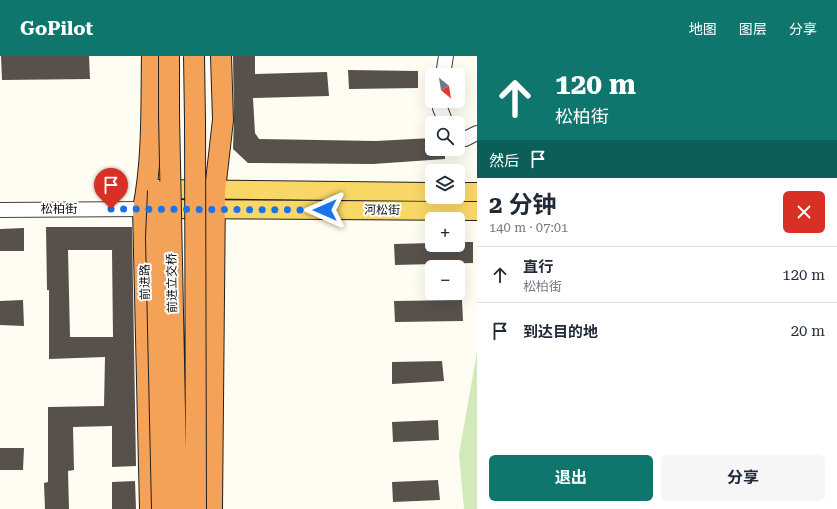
<!DOCTYPE html>
<html lang="zh">
<head>
<meta charset="utf-8">
<style>
	body { margin:0; font-family:"Roboto Serif","Noto Sans SC",serif; background:#f6f6f7; color:#1f2937; height:100vh; display:flex; flex-direction:column; font-size:15px; white-space:nowrap }
	* { box-sizing:border-box; margin:0 }
	p { font-size:13px; color:#747a83 }
	.icon { flex:none; width:22px; height:22px; fill:none; stroke:currentColor; stroke-width:2; stroke-linecap:round; stroke-linejoin:round }
	.map { position:relative; flex:1; overflow:hidden }
	.side { display:flex; flex-direction:column; background:#fff; width:360px }
	.side>* { flex:none }
	.guide { background:#0f766e; color:#fff; overflow:hidden }
	.needle { width:26px; rotate:150deg }
	.fabs { position:absolute; left:425px; top:12px; display:grid; gap:8px }
	.fabs a { display:grid; place-items:center; width:40px; height:40px; border-radius:6px; background:#fff; box-shadow:0 4px 16px #0002; font-size:20px }
	.pin { position:absolute; display:grid; place-items:center; width:34px; height:34px; color:#fff; margin:-41px -17px; border-radius:50% 50% 50% 0; rotate:-45deg; box-shadow:0 0 4px #0007 }
	.pin .icon { rotate:45deg }
	.me { position:absolute; width:44px; margin:-22px; rotate:270deg; stroke-linejoin:round; filter:drop-shadow(0 0 3px #0008) }
	.turn { display:flex; align-items:center; gap:14px; height:84px; padding:0 12px; font-size:18px }
	.turn .icon { width:52px; height:52px; stroke-width:2.5 }
	.turn b { display:block; font-size:28px; line-height:34px }
	.then { display:flex; align-items:center; height:38px; padding:0 12px; background:#0003; gap:8px; font-size:15px }
	.round { display:grid; place-items:center; flex:none; width:42px; height:42px; border-radius:6px; background:#f6f6f7 }
	.summary { display:flex; align-items:center; justify-content:space-between; height:68px; padding:0 12px }
	h1 { font-size:24px; font-weight:700; line-height:30px }
	.button { display:flex; gap:8px; margin-top:auto; padding:8px 12px }
	.button a { flex:1; height:46px; border-radius:6px; background:#0f766e; color:#fff; font-size:16px; font-weight:700; line-height:46px; text-align:center }
	.button a+a { background:#f6f6f7; color:#1f2937 }
	ul { padding:0; list-style:none }
	li { display:flex; align-items:center; gap:12px; height:56px; padding:0 12px; border-top:1px solid #e0e1e3 }
	li div { flex:1 }
	li b { display:block; font-size:15px }
	li em { font-style:normal }
	header { display:flex; align-items:center; gap:24px; box-sizing:border-box; height:56px; padding:0 20px; background:#0f766e; color:#fff }
	header strong { font-size:19px }
	nav { display:flex; gap:22px; margin-inline-start:auto; font-size:14px }
	main { display:flex; flex:1; min-height:0 }
	.map>svg:first-child { display:block }
	.green { fill:#d2eaba }
	.building { fill:#58504b; fill-rule:evenodd }
	.lines { fill:none; stroke-linecap:round; stroke-linejoin:round }
	.minor-casing { stroke:#424242; stroke-width:16 }
	.major-casing { stroke:#202020; stroke-width:20 }
	.highway-casing { stroke:#202020; stroke-width:22 }
	.minor { stroke:#fff; stroke-width:14 }
	.major { stroke:#f9d767; stroke-width:18 }
	.highway { stroke:#f5a259; stroke-width:20 }
	.highway-bridge-casing { stroke:#202020; stroke-width:22; stroke-linecap:butt }
	.highway-bridge { stroke:#f5a259; stroke-width:20 }
	.route { stroke:#1a73e8; stroke-width:7; stroke-dasharray:0 12.6 }
	.labels { text-anchor:middle; dominant-baseline:central; stroke-width:4; stroke-linejoin:round; paint-order:stroke }
	.street-label { font-size:12px; fill:#0f0f0f; stroke:#fff }
</style>
</head>
<body>
<header>
<strong>GoPilot</strong>
<nav><a>地图</a><a>图层</a><a>分享</a></nav>
</header>
<main>
<div class="map">
<svg width="477" height="453" viewBox="0 0 477 453">
	<rect width="100%" height="100%" fill="#fffcf1"/>
	<path class="green" d="M477,296V453H464L459,398Z"/>
	<path class="building" d="M1,0H89L90,23L2,24Z
		M233,0H255V18L327,16L329,40L253,42L255,77L259,83L376,85L432,82V93H445V103L373,108L248,107L233,93L234,64Z
		M348,14L418,15V32L349,33Z
		M46,171H132L136,410L112,411V370L73,371L74,414L68,415L69,453H45L44,427L48,426V351L104,350L105,301L49,303V234H47ZM68,194H112L113,281H70Z
		M24,172V195H0V173Z
		M458,186H473V207L395,209L394,188L432,187V189H458Z
		M23,244L24,270L0,269V245Z
		M462,244L463,265L395,266L394,245Z
		M442,305L444,325L392,328V306Z
		M438,364L439,384L393,386L392,366Z
		M0,392H24L23,414H0Z
		M438,424L440,444L393,446L392,426Z
		M135,425L136,453H112V426Z"/>
	<g class="lines">
		<defs>
			<path id="minor" d="M443,19L446,0
				M441,45L440,52L446,67
				M458,79L465,83L477,77
				M0,154L143,153"/>
			<path id="major" d="M157,133L432,136
				M458,136H477
				M156,153L477,155"/>
			<path id="highway" d="M150,453L143,153C153,103 151,51 152,0
				M212,453L215,134L223,64L221,0"/>
		</defs>
		<use href="#minor" class="minor-casing"/>
		<use href="#major" class="major-casing"/>
		<use href="#highway" class="highway-casing"/>
		<use href="#minor" class="minor"/>
		<use href="#major" class="major"/>
		<use href="#highway" class="highway"/>
		<defs>
			<path id="highway-bridge" d="M169,0V59L177,453
				M194,0L195,64L196,453
				M158,135L156,182L162,453"/>
		</defs>
		<use href="#highway-bridge" class="highway-bridge-casing"/>
		<use href="#highway-bridge" class="highway-bridge"/>
	</g>
	<g class="lines">
		<path class="route" d="M111,153L325,154"/>
	</g>
	<g class="labels">
		<g class="street-label">
			<text x="59" y="153">松柏街</text>
			<text transform="translate(382 154) rotate(1)">河松街</text>
			<text transform="translate(145 226) rotate(-91)">前进路</text>
			<text transform="translate(172 227) rotate(-91)">前进立交桥</text>
		</g>
	</g>
</svg>
<div class="fabs">
<a><svg class="needle" viewBox="-14 -14 28 28"><path d="M0-13l5 13h-10z" fill="#e53935"/><path d="M0 13l5-13h-10z" fill="#747a83"/></svg></a>
<a><svg class="icon" aria-label="search" viewBox="0 0 24 24"><circle cx="10" cy="10" r="6"/><path d="M15 15l6 6"/></svg></a>
<a><svg class="icon" aria-label="layers" viewBox="0 0 24 24"><path d="M12 4l9 5-9 5-9-5zM3 14l9 5 9-5"/></svg></a>
<a>+</a>
<a>−</a>
</div>
<div class="pin" style="left:111px;top:153px;background:#d93025"><svg class="icon" aria-label="arrive" viewBox="0 0 24 24"><path d="M6 21V4h12l-3 4 3 4H6"/></svg></div>
<svg class="me" style="left:325px;top:154px" viewBox="-20 -20 40 40"><path d="M0-17L14 15 0 8-14 15z" fill="#1a73e8" stroke="#fff" stroke-width="4"/></svg>
</div>
<section class="side">
<div class="guide">
<div class="turn"><svg class="icon" aria-label="ahead" viewBox="0 0 24 24"><path d="M12 20V5M6 11l6-6 6 6"/></svg><div><b>120 m</b>松柏街</div></div>
<div class="then">然后<svg class="icon" aria-label="arrive" viewBox="0 0 24 24"><path d="M6 21V4h12l-3 4 3 4H6"/></svg></div>
</div>
<div class="summary"><div><h1>2 分钟</h1><p>140 m · 07:01</p></div><a class="round" style="background:#d93025;color:#fff"><svg class="icon" aria-label="close" viewBox="0 0 24 24"><path d="M6 6l12 12M18 6L6 18"/></svg></a></div>
<ul>
<li><svg class="icon" aria-label="ahead" viewBox="0 0 24 24"><path d="M12 20V5M6 11l6-6 6 6"/></svg><div><b>直行</b><p>松柏街</p></div><em>120 m</em></li>
<li><svg class="icon" aria-label="arrive" viewBox="0 0 24 24"><path d="M6 21V4h12l-3 4 3 4H6"/></svg><div><b>到达目的地</b></div><em>20 m</em></li>
</ul>
<div class="button"><a>退出</a><a>分享</a></div>
</section>
</main>
</body>
</html>
